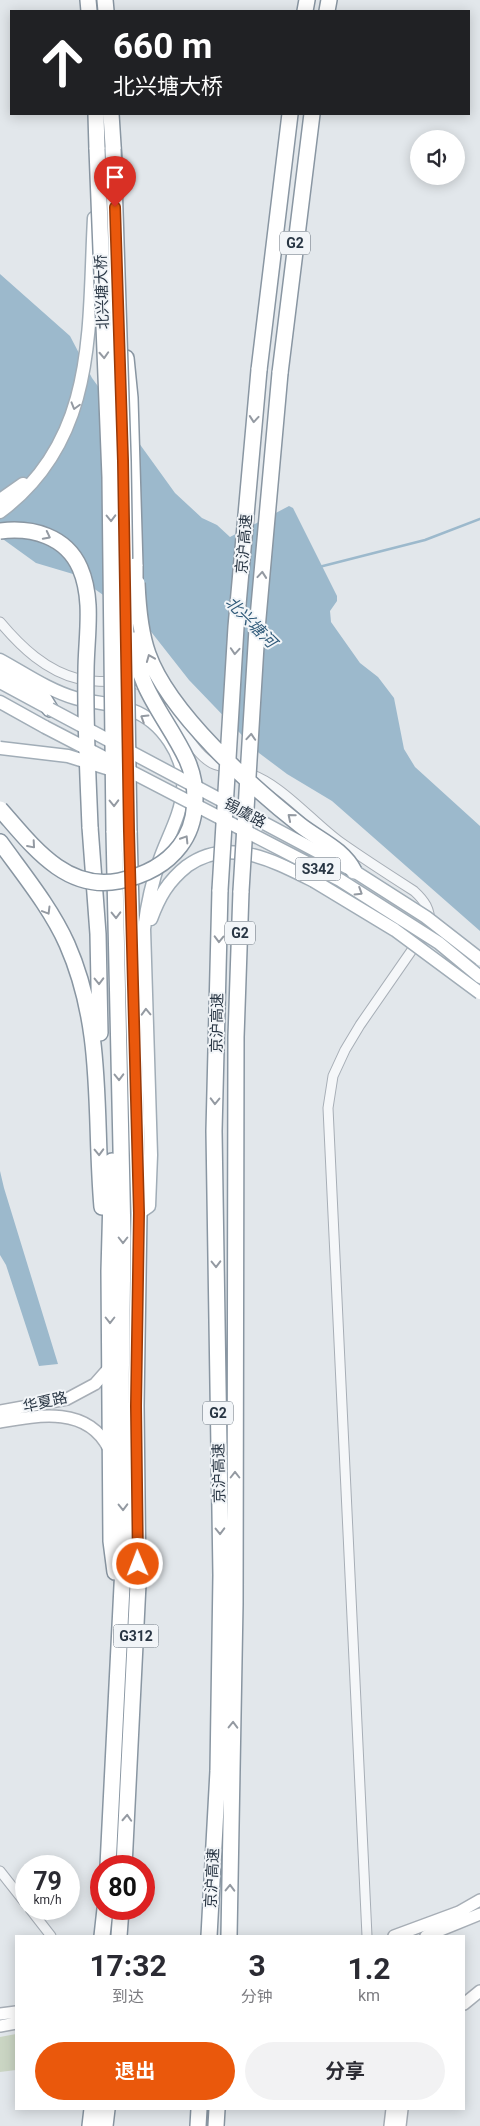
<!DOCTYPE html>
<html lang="zh">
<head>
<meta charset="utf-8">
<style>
	body { margin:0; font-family:Roboto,"Noto Sans SC",sans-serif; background:#f2f2f3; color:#2b2b33; height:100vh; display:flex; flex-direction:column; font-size:19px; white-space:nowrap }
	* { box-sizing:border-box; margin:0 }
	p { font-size:16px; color:#7c7c81 }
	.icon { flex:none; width:28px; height:28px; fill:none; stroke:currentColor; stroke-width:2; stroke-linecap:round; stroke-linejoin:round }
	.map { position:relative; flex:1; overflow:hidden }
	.side { position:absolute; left:15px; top:1935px; width:450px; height:175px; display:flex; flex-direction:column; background:#fff; border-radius:0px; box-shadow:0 2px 12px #0003 }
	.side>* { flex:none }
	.banner { position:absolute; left:10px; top:10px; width:460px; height:105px; border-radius:0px; box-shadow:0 2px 12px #0003; background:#202124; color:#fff; overflow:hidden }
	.fabs { position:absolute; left:410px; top:130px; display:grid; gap:10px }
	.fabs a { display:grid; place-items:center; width:55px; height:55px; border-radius:50%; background:#fff; box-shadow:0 2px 12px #0003; font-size:25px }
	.speed { position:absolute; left:15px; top:1855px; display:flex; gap:10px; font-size:25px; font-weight:700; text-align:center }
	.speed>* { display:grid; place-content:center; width:65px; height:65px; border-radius:50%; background:#fff; box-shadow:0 2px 12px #0003; line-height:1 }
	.speed small { font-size:12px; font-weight:400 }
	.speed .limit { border:8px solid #d22; background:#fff; color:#111 }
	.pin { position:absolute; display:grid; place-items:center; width:42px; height:42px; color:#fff; margin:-51px -21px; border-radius:50% 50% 50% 0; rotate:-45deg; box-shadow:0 0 5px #0007 }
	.pin .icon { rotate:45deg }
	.me { position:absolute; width:55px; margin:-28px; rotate:359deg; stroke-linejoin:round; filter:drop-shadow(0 0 4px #0008) }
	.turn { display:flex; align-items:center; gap:18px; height:105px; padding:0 20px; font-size:22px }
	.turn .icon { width:65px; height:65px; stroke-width:2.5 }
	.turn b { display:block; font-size:35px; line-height:42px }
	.eta { display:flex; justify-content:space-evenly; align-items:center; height:85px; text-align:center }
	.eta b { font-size:30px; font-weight:700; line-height:35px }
	.cta { display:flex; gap:10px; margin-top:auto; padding:10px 20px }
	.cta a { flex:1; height:58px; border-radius:30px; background:#ea580c; color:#fff; font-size:20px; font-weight:700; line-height:58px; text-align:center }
	.cta a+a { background:#f2f2f3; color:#2b2b33 }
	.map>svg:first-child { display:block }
	.green { fill:#cad5c3 }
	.water { fill:#9cb9cc }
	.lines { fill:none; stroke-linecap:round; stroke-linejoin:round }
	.stream { stroke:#9cb9cc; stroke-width:2.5 }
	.street-casing { stroke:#a7aeb6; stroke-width:11 }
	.secondary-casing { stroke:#a7aeb6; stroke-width:14 }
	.primary-casing { stroke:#a1adb7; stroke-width:15 }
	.highway-casing { stroke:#8996a2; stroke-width:18 }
	.street { stroke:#f5f7f9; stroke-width:9 }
	.secondary { stroke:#fff; stroke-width:11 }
	.primary { stroke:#fff; stroke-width:12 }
	.highway { stroke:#fff; stroke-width:15 }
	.primary-bridge-casing { stroke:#a1adb7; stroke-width:15; stroke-linecap:butt }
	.highway-bridge-casing { stroke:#8996a2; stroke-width:18; stroke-linecap:butt }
	.primary-bridge { stroke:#fff; stroke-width:12 }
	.highway-bridge { stroke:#fff; stroke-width:15 }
	.oneway { stroke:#949aa2 }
	.route-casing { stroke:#983908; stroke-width:12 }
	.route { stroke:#ea580c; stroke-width:9 }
	.labels { text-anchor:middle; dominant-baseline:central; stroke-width:4; stroke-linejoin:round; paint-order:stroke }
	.shield { fill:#f2f5f8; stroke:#656f7a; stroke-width:1 }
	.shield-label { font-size:14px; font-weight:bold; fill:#293644 }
	.street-label { font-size:15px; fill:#293644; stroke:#f2f5f8 }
	.water-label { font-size:16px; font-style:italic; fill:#315b7a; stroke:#f2f5f8 }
</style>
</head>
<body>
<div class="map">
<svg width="480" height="2126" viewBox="0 0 480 2126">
	<rect width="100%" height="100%" fill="#e2e7eb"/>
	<path class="green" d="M16,2034V2070L0,2072V2037Z"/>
	<path class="water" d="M0,274L70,336L92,378L175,493L202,518L217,525L230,537L289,506L293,508L337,596V601L330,611L331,622L360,663L378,677L394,698L404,749L415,767L480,826V931L332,801L287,774L259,753L189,680L145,624L73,574L36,563L0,537Z
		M0,1171L4,1188L58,1364L39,1366L6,1265L0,1255Z"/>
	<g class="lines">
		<path class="stream" d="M319,567L425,540L480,519"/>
		<defs>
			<path id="street" d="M0,622C21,647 46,671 79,679C105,685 135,676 157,693C162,697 167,705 171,711C182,727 193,751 210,762C215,766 225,767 232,769
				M244,772C279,781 310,820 340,842C364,859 389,875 414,891C425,901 430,909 430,924L360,1025L345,1050L333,1076L328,1108L367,1936
				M0,1871L26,1904
				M30,1909L51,1936"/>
			<path id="secondary" d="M0,1411L67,1399L95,1384L110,1367
				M0,1422C39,1415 88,1406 109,1449
				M394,1936L459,1912L480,1900
				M426,1936L480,1914
				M464,2004L480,1991
				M0,2014L16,2012
				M0,2026L16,2023
				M390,2126L392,2109
				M400,2126L402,2109"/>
			<path id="primary" d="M0,500L23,484
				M0,512C98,439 88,328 94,218
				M0,660C24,673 48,690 75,698C93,703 113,703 131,710C162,721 186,757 183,790C181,815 168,836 160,859C152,882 147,905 144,929L151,1155L149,1206L139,1213
				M0,682L50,709
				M0,702L45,727
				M151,919C159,897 168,881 187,866C228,836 274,861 314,881"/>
			<path id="highway" d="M88,0L89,11
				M105,0L106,11
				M305,11L307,0
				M327,11L329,0
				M96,114L97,149
				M111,114L114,161
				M126,358L130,398L135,566
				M259,370L290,114
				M280,373L312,114
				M0,670L42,696L50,709
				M90,827L98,934L100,1033
				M0,842C23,874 51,908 67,944C105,1030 94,1116 102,1207
				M112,1161L109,1271L111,1541L115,1572
				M108,1866L124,1546L121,1406L123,1238L114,831
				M124,1866L138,1584L136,1406L139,1213L129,831
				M102,1936L105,1909
				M119,1936L121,1909
				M209,1936L218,1771L221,1575L214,1131L220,890
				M229,1936L235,1604L236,1037L241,891
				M90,2126L92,2109
				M105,2126L107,2109
				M198,2126L199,2109
				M216,2126L217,2109"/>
		</defs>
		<use href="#street" class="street-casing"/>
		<use href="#secondary" class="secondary-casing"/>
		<use href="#primary" class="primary-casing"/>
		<use href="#highway" class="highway-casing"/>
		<use href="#street" class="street"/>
		<use href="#secondary" class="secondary"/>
		<use href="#primary" class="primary"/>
		<use href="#highway" class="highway"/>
		<defs>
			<path id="primary-bridge" d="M50,709L354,871L426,917L480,959
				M45,727L340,880L439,943L480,977
				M0,748L68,756L116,771
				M314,881L395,930L480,993"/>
			<path id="highway-bridge" d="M97,149L110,477L114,831
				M113,149L123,461L129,831
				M0,531C32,527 66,536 80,568C94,600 86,638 86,671C85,723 88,775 90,827
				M137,583C138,606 140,632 148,654C169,713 251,786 300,825C319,840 343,849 354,871
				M135,592V566
				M0,809C31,844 65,892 119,881C143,876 165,866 180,846C198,823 199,787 187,760C168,719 136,688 134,640
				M220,890L236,627L259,370
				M241,891L257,629L280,373"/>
		</defs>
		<use href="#primary-bridge" class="primary-bridge-casing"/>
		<use href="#highway-bridge" class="highway-bridge-casing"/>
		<use href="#primary-bridge" class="primary-bridge"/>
		<use href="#highway-bridge" class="highway-bridge"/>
	</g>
	<defs><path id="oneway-chevron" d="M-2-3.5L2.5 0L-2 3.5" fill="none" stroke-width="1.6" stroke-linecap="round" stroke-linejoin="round" transform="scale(1.25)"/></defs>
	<g class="oneway">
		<use href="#oneway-chevron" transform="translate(104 355) rotate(87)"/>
		<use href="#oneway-chevron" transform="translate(75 406) rotate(106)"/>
		<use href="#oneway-chevron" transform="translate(254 419) rotate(95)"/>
		<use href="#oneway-chevron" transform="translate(111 518) rotate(89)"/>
		<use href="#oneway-chevron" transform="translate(47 536) rotate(27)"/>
		<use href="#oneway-chevron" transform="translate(262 575) rotate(-85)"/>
		<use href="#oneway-chevron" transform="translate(235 651) rotate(94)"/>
		<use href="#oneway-chevron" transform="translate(150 658) rotate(-112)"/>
		<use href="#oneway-chevron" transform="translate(144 718) rotate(-148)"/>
		<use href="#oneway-chevron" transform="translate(251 737) rotate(-86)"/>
		<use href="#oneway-chevron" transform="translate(114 803) rotate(89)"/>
		<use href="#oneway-chevron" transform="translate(291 817) rotate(-140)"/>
		<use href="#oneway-chevron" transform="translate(185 839) rotate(-58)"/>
		<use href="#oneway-chevron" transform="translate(32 845) rotate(49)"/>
		<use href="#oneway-chevron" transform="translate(359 892) rotate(32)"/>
		<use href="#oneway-chevron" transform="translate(47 911) rotate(59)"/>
		<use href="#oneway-chevron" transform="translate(116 915) rotate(89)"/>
		<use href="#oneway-chevron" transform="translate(219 939) rotate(91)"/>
		<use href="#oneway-chevron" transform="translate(99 981) rotate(89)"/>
		<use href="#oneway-chevron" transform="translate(146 1012) rotate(-92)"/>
		<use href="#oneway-chevron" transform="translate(119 1077) rotate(89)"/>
		<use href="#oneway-chevron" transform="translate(215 1101) rotate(91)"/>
		<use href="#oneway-chevron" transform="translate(99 1152) rotate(88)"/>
		<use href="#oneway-chevron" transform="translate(123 1240) rotate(90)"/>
		<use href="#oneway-chevron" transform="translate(216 1264) rotate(89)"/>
		<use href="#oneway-chevron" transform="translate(110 1320) rotate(90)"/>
		<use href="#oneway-chevron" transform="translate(235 1475) rotate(-90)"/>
		<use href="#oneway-chevron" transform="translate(123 1507) rotate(89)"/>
		<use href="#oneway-chevron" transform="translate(220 1531) rotate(89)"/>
		<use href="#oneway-chevron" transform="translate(233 1725) rotate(-89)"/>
		<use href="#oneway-chevron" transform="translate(127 1818) rotate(-87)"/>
		<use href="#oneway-chevron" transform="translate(230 1888) rotate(-89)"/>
	</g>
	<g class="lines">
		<defs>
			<path id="route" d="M115,207L123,461L129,831L139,1213L136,1406L138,1564"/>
		</defs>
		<use href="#route" class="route-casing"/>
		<use href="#route" class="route"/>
	</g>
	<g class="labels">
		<g class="shield">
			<rect x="280" y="231.5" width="30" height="23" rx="4"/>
			<rect x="295.5" y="857.5" width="45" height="23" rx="4"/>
			<rect x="225" y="921.5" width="30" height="23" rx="4"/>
			<rect x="203" y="1401.5" width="30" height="23" rx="4"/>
			<rect x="113.5" y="1624.5" width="45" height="23" rx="4"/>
		</g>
		<g class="shield-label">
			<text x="295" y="243">G2</text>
			<text x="318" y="869">S342</text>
			<text x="240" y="933">G2</text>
			<text x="218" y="1413">G2</text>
			<text x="136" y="1636">G312</text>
		</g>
		<g class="street-label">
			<text transform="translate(102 292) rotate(-92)">北兴塘大桥</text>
			<text transform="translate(244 544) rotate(-85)">京沪高速</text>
			<text transform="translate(245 813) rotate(28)">锡虞路</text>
			<text transform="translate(217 1023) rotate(-89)">京沪高速</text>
			<text transform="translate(45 1402) rotate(-13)">华夏路</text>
			<text transform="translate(219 1473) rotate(-91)">京沪高速</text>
			<text transform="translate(212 1878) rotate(-87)">京沪高速</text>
		</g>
		<g class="water-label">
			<text transform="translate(251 622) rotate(45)">北兴塘河</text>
		</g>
	</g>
</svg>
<div class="fabs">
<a><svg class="icon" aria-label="sound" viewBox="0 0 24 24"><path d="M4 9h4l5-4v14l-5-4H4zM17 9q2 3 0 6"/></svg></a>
</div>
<div class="speed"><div>79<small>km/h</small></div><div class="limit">80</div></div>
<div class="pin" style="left:115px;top:207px;background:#d93025"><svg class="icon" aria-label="arrive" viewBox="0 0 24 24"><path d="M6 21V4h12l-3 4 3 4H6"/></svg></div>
<svg class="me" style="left:138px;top:1564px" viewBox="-20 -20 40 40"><circle r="17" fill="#ea580c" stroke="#fff" stroke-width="3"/><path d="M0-11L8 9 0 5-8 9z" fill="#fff"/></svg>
<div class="banner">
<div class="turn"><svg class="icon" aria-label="ahead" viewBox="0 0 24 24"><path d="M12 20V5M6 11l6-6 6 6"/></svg><div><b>660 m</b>北兴塘大桥</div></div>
</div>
<section class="side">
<div class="eta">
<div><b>17:32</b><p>到达</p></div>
<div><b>3</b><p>分钟</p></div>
<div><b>1.2</b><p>km</p></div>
</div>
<div class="cta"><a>退出</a><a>分享</a></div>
</section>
</div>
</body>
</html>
